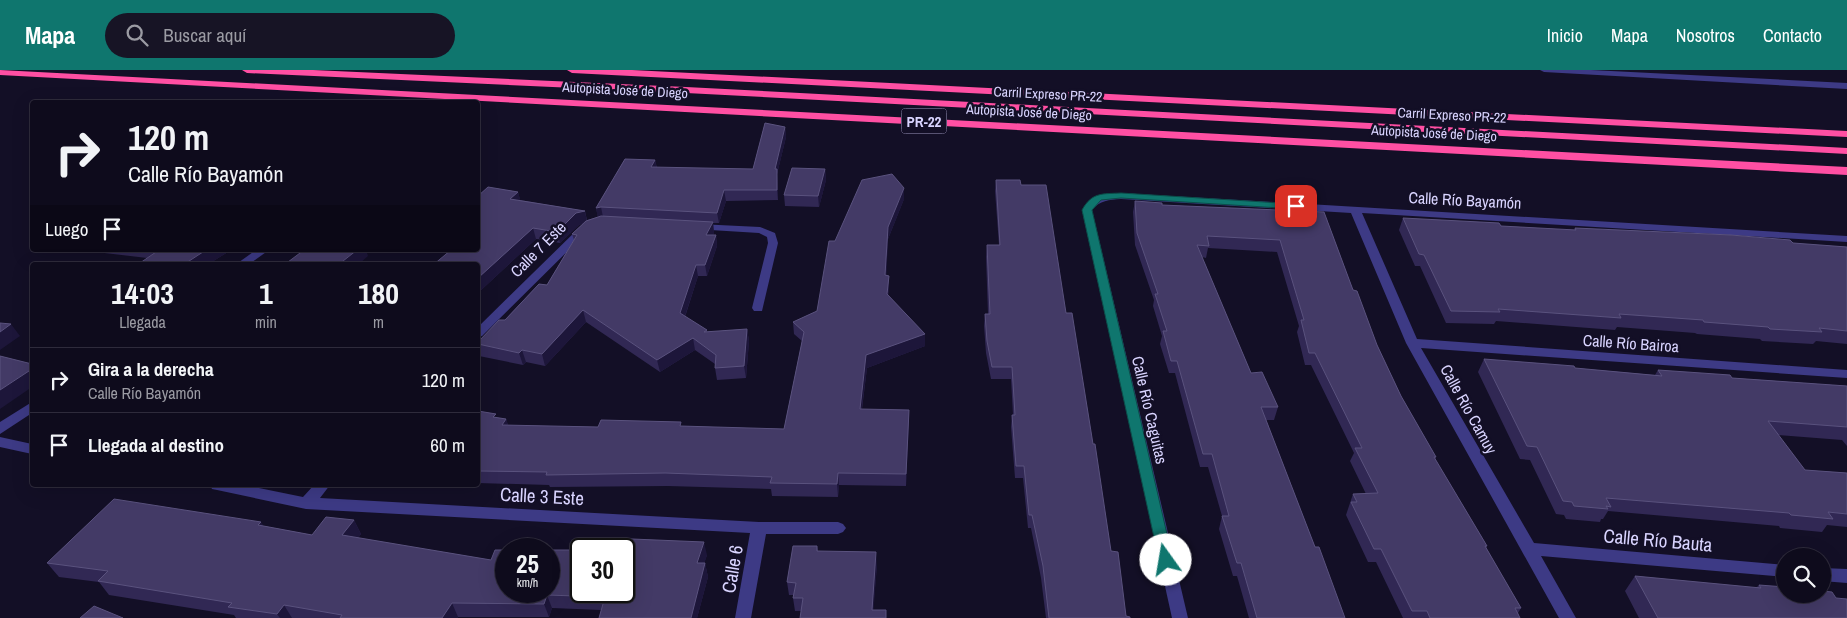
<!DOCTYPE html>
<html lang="es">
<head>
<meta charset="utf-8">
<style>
	body { margin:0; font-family:"Archivo Narrow",sans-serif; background:#171425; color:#f1f3f6; height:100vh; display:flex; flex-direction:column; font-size:19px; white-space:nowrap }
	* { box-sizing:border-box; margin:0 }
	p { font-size:16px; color:#9b9ba3 }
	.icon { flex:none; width:28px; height:28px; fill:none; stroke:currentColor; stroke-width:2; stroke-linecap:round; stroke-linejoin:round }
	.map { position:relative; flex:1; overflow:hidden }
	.drawer { position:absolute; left:30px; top:192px; width:450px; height:225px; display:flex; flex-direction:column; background:#0e0b1c; border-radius:5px; box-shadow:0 5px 20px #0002,0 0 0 1px #2e2b3b }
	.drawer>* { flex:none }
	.top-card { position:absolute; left:30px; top:30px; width:450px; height:152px; border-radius:5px; box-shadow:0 5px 20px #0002,0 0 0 1px #2e2b3b; background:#0e0b1c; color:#f1f3f6; overflow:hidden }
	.tools { position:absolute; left:1776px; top:478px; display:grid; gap:10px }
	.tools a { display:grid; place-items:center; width:55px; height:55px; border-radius:50%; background:#0e0b1c; box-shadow:0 5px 20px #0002,0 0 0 1px #2e2b3b; font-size:25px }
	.speed { position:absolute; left:495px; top:468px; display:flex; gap:10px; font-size:25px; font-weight:700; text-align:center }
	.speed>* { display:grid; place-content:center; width:65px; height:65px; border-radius:50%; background:#0e0b1c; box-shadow:0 5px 20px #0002,0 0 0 1px #2e2b3b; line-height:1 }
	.speed small { font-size:12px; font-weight:400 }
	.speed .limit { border:2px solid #111; border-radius:8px; background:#fff; color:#111 }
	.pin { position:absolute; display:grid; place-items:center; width:42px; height:42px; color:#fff; margin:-21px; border-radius:10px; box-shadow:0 2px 8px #0006 }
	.me { position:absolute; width:55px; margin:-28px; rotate:347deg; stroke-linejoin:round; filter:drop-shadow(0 0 4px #0008) }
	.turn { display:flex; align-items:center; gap:18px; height:105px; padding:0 15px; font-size:22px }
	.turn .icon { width:65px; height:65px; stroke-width:2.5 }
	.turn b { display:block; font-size:35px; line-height:42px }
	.then { display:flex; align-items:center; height:48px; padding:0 15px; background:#0003; gap:10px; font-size:19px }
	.eta { display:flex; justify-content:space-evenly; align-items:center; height:85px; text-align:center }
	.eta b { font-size:30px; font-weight:700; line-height:35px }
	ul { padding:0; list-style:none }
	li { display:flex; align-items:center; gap:15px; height:65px; padding:0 15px; border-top:1px solid #2e2b3b }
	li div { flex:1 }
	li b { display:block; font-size:19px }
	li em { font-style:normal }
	header { display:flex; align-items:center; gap:30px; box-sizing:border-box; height:70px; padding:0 25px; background:#0f766e; color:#fff }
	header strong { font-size:24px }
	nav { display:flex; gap:28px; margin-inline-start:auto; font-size:18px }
	.search { width:350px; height:45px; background:#171425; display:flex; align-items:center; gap:12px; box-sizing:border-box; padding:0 18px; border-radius:28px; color:#9b9ba3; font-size:19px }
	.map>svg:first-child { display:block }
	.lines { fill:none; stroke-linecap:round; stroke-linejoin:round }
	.street { fill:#3d3a85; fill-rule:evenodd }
	.highway { fill:#ff4fa3; fill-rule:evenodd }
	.wall { fill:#312854 }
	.shaded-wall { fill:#1d163a }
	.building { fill:#433a66; stroke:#5a527e }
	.route { fill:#0f766e; stroke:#0a4d48 }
	.labels { text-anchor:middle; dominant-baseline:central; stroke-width:5; stroke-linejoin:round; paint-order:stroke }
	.far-street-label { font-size:14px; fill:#d9d4ff; stroke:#130f26 }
	.shield { fill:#130f26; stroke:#9e99be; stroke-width:1 }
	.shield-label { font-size:15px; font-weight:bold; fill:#d9d4ff }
	.street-label { font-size:16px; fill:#d9d4ff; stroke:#130f26 }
	.near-street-label { font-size:19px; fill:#d9d4ff; stroke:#130f26 }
</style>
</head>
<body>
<header>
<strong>Mapa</strong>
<div class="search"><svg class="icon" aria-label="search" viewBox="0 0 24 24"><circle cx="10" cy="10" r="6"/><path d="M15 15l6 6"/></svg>Buscar aquí</div>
<nav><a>Inicio</a><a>Mapa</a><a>Nosotros</a><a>Contacto</a></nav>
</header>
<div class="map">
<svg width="1847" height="548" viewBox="0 0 1847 548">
	<rect width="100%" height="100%" fill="#130f26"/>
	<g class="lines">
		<path class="street" d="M1540,0H1591L1847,13V19L1544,2Z
			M1121,123L1847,166V172L1362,143L1417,269L1847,300V308L1421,278L1534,473L1785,495V507L1541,486L1576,548H1559L1406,273L1351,143L1121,129C1109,130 1100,130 1092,140L1188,548H1172L1082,140L1094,128Z
			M586,154L590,155L591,157L590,159L482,266L478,267V257L582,155Z
			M698,154L760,157L775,163L778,173L762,241H754L752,238L768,173L767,167L759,163L694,159L693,157L694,155Z
			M256,180H269L248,195H235Z
			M32,332V343L0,364V352Z
			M0,367L32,374V384L0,377Z
			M210,415H244L303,427L314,415H330L320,428L759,452H838L843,454L846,458L843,462L838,464H766L751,548H735L750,463L306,439L217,420L212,419Z
			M1822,498L1847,499V513L1822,511Z"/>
		<path class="highway" d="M0,0L1847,97V105L0,5Z
			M242,0H313L686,17L1847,78V84L686,23L247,3Z
			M567,0H632L1847,61V67L572,3Z"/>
	</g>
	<path class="wall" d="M765,53L785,57L786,67L777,104L778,130L726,131L719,153H713L714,163L713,165H716L717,176L707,206H698L685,247L707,260V262L747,259L749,271L746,308L717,310L715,298V294L695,280L660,302L586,252L545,296L526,292L523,295L479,286L478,281V272L499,250H505L539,214L547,215L574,170L572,164L584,153L579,155L560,173L536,169L478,223V195H433L451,180H449H478V126L488,117L518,122L520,130L585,141L587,150L598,147L596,138L625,89L655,90L657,98L753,99Z
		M825,99L826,110L819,137L785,136L784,125Z
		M996,110L1021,115L1066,243L1111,481L1126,546L1130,548H1046L1041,508L1031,458H1028L1023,408H1015L1011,357L1012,345H1013L1011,309H991L986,283L984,256L985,244H988L986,187L987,175H999L995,121Z
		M904,129L888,169L886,205L889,206V217L888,226L925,276L867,298L862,339L909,340L906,416L839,415L838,427L772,426L771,419L668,416L550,417L549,415L478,413V341L498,348L506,349L508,355L598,357L682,356L784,359L802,271L794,264L793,252L817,241L835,171Z
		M1135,131L1162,135L1324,142L1353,220L1377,275L1401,326L1436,387L1435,389L1487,476L1486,478L1521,538L1518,543L1520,548H1403L1376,492H1368L1346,445L1353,424H1366L1350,391L1354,383L1311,295H1305L1297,262L1299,256L1277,182L1208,178L1206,188L1202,187L1251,303L1278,337L1274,350H1266L1315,477L1345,548H1249L1237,506H1233L1219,459L1222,446L1208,397H1200L1175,303H1169L1160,274L1162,266L1153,236L1154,230L1135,175L1133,142Z
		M1403,148L1501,156L1574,160L1575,158L1847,177V274L1816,271L1813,274L1762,271L1760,269L1697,264L1695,263L1617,257L1615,260L1496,251L1494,254L1446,253L1420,196H1415L1399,160Z
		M94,180H231L207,195L96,182Z
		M1484,289L1575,298L1655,305L1658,300L1732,308L1847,316V376L1842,370L1778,365L1805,400L1847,403V457L1827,455L1822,462L1780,458L1779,456L1608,441L1603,449H1601L1600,452L1566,449L1564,445L1556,444L1530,390L1520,389L1478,302Z
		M354,450L361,464L358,468L491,490L707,485L704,493H705L708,507L697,548H599L601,540L552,538L549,547H458L457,548H236L234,545L109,525L99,512L59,507L47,493L264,456L312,465Z
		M817,476L818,481L877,495L873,540L795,541L793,528V525H789L787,512Z
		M1635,506L1756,518L1759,515L1836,528L1847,548H1639L1625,521Z"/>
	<path class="shaded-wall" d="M785,57L786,67L777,104L778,130L775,99Z
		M655,90L657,100L651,97Z
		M825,99L826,110L819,137L818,126Z
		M904,118V129L888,169L886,217L885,205L888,157Z
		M724,120L726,131L719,153L717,143Z
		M518,122L521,133L510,129Z
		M601,137L603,147L598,149L596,138Z
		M585,141L587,152L579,155L560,173L557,162L576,143Z
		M713,152L714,163L708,176L706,165Z
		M533,158L536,169L478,223V208Z
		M716,165L717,176L707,206L705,195Z
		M206,180H231L207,195H183Z
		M357,180H366L368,186L358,195H338Z
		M696,195L698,206L682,255L680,243Z
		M889,206V217L887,236V224Z
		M583,240L586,252L545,296L542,284Z
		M11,254L20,266L0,280V262Z
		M747,259L749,271L746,308L744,296Z
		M925,264V276L867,298L860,351V339L866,285Z
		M693,268L695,280L660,302L657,290Z
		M522,280L526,292L523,295L519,283Z
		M32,299V317L0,339V320Z
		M909,340V352L906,416V404Z
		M506,349L510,361L502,355Z
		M838,403L839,415L838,427L837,414Z
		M354,450L361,464L350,479L342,465Z
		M261,452L270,465L258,455Z
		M704,472L707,485L700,507L697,493Z
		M876,482L877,495L873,548L872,540Z
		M705,493L708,507L697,548H691Z
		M547,525L552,538L549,547L544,534Z
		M452,533L458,547L457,548H442Z
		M284,535L292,548H280L277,544Z"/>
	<path class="building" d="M765,53L785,57L775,99H777V120H724L717,143L601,137L596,138L625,89L655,90L651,97L753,99Z
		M792,98L825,99L818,126L784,125Z
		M892,104L904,118L888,157L885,205L889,206L887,224L925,264L866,285L860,339L909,340L906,404L838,403L837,414L770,413L772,407L665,403L546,405L547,402L478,401V341L496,344L493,347L506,349L502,355L598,357L601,350L681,352L680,356L784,359L804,262L793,252L817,241L829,171H835L862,110Z
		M996,110H1020L1021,115H1046L1066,243H1072L1093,374H1095L1111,481L1118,482L1126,546L1130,547V548H1049L1043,496L1032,445H1029L1024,396H1016L1012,345H1015L1012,297H992L987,271L985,244H990L987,175H1000Z
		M488,117L518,122L510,129L585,141L576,143L557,162L533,158L478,208V195H433L451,180H478V126Z
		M1135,131L1162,133V135L1324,142L1353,220L1357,221L1377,275L1401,326L1436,387H1434L1487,476H1485L1521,538H1515L1520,548H1430L1427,541H1412L1381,479H1374L1351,432H1357L1353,424L1378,423L1355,378H1362L1315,283H1309L1301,250H1304L1280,170L1207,166L1209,176L1197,175L1251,303L1262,302L1278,337H1261L1315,477H1319L1345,548H1257L1241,493H1237L1222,446H1229L1212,384H1203L1177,291H1171L1163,261H1167L1155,224H1158L1137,163Z
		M601,146L713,152L706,165H716L705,195H696L680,243L707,260L704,262L747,259L744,296L715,298L716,285L693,268L657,290L583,240L542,284L522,280L519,283L478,274V272L499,250H505L539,214L547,215L577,165L572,164L586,151Z
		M1403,148L1499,153L1501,156L1576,160L1575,158L1731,165L1790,170L1793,173L1847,177V261L1819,258L1822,262L1770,259L1768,257L1704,252L1703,250L1619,244L1621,248L1498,239L1500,242L1451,241L1424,185L1419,184Z
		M159,180H206L183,195H184H137Z
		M304,180H357L338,195H284Z
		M0,253L11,254L0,262Z
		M0,286L32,294V299L0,320Z
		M1484,289L1574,296L1575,298L1662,306L1658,300L1730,305L1732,308L1847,316V357L1768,351L1805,400L1847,403V444L1828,442L1833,449L1791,445L1789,443L1606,428L1611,437L1606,436L1608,439L1574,436L1572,432L1563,431L1537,377L1527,376Z
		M114,429L261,452L258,455L312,465L326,447L354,450L342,465L491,490L495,480H506V521H549V480H581V521H624V479H595L598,470H608V468L704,472L697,493H705L691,548H599L605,527L547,525L544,534L452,533L442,548H340L342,545L284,535L277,544L228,537L232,533L98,511L108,501L47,493Z
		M793,476H817V481L876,482L872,540H886V548H800L803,528H793L796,513L787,512Z
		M1635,506L1761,518L1759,515L1785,517V524H1822V521L1832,522L1836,528L1847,529V548H1658Z
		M94,536L123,548H80Z"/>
	<path class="route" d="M1121,123L1296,134L1301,136L1296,139L1121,128L1101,130L1092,140L1173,490L1171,494L1166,495L1161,494L1159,490L1082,140C1092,122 1102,124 1121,123Z"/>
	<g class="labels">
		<g class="far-street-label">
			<text transform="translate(625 20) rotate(3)">Autopista José de Diego</text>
			<text transform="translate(1048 24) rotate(3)">Carril Expreso PR-22</text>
			<text transform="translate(1029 42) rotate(3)">Autopista José de Diego</text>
			<text transform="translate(1452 45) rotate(3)">Carril Expreso PR-22</text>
			<text transform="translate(1434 63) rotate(3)">Autopista José de Diego</text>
		</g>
		<rect class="shield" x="901.5" y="38.5" width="45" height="25" rx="4"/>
		<g class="shield-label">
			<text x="924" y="51">PR-22</text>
		</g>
		<g class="street-label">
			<text transform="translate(1465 130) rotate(3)">Calle Río Bayamón</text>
			<text transform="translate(538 179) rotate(-45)">Calle 7 Este</text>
			<text transform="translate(1631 273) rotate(4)">Calle Río Bairoa</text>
			<text transform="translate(1469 339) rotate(61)">Calle Río Camuy</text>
			<text transform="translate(1150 340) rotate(77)">Calle Río Caguitas</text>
		</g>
		<g class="near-street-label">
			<text transform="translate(542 426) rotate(3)">Calle 3 Este</text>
			<text transform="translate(1658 470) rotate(5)">Calle Río Bauta</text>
			<text transform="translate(732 499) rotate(-80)">Calle 6</text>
		</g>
	</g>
</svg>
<div class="tools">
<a><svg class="icon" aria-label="search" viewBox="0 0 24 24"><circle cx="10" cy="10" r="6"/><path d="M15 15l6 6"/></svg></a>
</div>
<div class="speed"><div>25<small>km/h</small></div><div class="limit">30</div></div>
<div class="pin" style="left:1296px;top:136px;background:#d93025"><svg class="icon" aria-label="arrive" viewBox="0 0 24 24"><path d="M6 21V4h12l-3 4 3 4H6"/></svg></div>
<svg class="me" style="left:1166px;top:490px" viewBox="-20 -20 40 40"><circle r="19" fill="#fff"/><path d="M0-13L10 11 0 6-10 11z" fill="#0f766e"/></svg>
<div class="top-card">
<div class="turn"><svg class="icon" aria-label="right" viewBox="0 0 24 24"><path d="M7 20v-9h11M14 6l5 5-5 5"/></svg><div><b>120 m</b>Calle Río Bayamón</div></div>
<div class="then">Luego<svg class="icon" aria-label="arrive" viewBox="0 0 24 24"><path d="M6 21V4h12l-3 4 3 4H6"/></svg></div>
</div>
<section class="drawer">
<div class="eta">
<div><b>14:03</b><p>Llegada</p></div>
<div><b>1</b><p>min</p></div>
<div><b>180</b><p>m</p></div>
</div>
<ul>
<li><svg class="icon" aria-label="right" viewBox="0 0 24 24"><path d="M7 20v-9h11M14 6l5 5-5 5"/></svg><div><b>Gira a la derecha</b><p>Calle Río Bayamón</p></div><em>120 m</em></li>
<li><svg class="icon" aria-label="arrive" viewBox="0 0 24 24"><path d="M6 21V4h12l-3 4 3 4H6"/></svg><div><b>Llegada al destino</b></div><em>60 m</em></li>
</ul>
</section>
</div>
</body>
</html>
